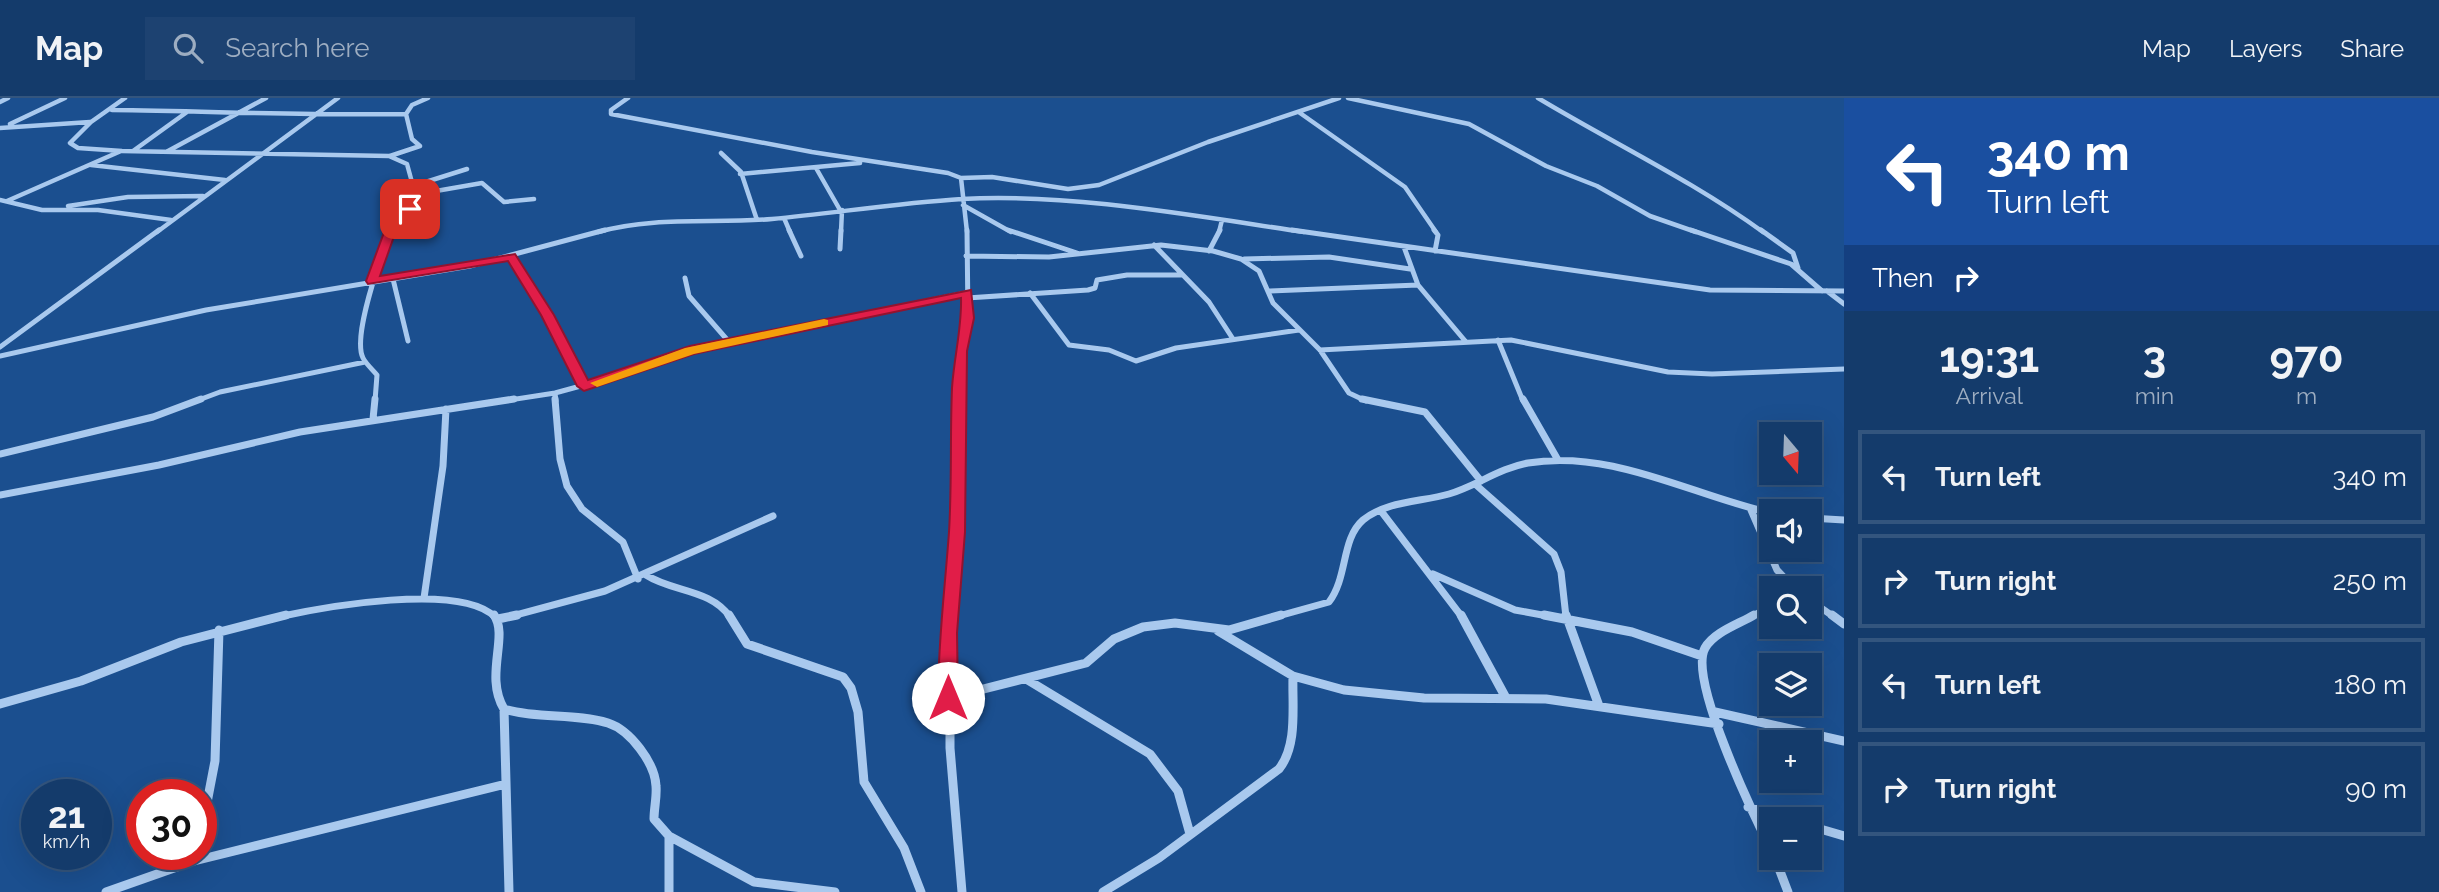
<!DOCTYPE html>
<html lang="en">
<head>
<meta charset="utf-8">
<style>
	body { margin:0; font-family:Raleway,sans-serif; background:#1d4271; color:#f1f3f6; height:100vh; display:flex; flex-direction:column; font-size:26px; white-space:nowrap }
	* { box-sizing:border-box; margin:0 }
	p { font-size:23px; color:#9dadc1 }
	.icon { flex:none; width:38px; height:38px; fill:none; stroke:currentColor; stroke-width:2; stroke-linecap:round; stroke-linejoin:round }
	.map { position:relative; flex:1; overflow:hidden }
	.sheet { display:flex; flex-direction:column; background:#143b6b; width:595px }
	.sheet>* { flex:none }
	.guide { background:#1a4fa0; color:#fff; overflow:hidden }
	.needle { width:46px; rotate:161deg }
	.buttons { position:absolute; left:1759px; top:324px; display:grid; gap:14px }
	.buttons a { display:grid; place-items:center; width:63px; height:63px; border-radius:0px; background:#143b6b; box-shadow:0 7px 28px #0002,0 0 0 2px #33557e; font-size:35px }
	.speed { position:absolute; left:21px; top:681px; display:flex; gap:14px; font-size:35px; font-weight:700; text-align:center }
	.speed>* { display:grid; place-content:center; width:91px; height:91px; border-radius:50%; background:#143b6b; box-shadow:0 7px 28px #0002,0 0 0 2px #33557e; line-height:1 }
	.speed small { font-size:18px; font-weight:400 }
	.speed .limit { border:10px solid #d22; background:#fff; color:#111 }
	.pin { position:absolute; display:grid; place-items:center; width:60px; height:60px; color:#fff; margin:-30px; border-radius:14px; box-shadow:0 4px 10px #0006 }
	.me { position:absolute; width:77px; margin:-38px; rotate:0deg; stroke-linejoin:round; filter:drop-shadow(0 0 5px #0008) }
	.turn { display:flex; align-items:center; gap:24px; height:147px; padding:0 28px; font-size:32px }
	.turn .icon { width:91px; height:91px; stroke-width:2.5 }
	.turn b { display:block; font-size:49px; line-height:60px }
	.then { display:flex; align-items:center; height:66px; padding:0 28px; background:#0003; gap:14px; font-size:26px }
	.eta { display:flex; justify-content:space-evenly; align-items:center; height:119px; text-align:center }
	.eta b { font-size:42px; font-weight:700; line-height:49px }
	ul { padding:0; list-style:none }
	li { display:flex; align-items:center; gap:21px; height:94px; margin:0 14px 10px; padding:0 14px; border:4px solid #33557e; border-radius:0px }
	li div { flex:1 }
	li b { display:block; font-size:26px }
	li em { font-style:normal }
	header { display:flex; align-items:center; gap:42px; box-sizing:border-box; height:98px; padding:0 35px; background:#143b6b; border-bottom:2px solid #33557e }
	header strong { font-size:33px }
	nav { display:flex; gap:38px; margin-inline-start:auto; font-size:24px }
	.search { width:490px; height:63px; background:#1d4271; display:flex; align-items:center; gap:18px; box-sizing:border-box; padding:0 24px; border-radius:0px; color:#9dadc1; font-size:26px }
	main { display:flex; flex:1; min-height:0 }
	.map>svg:first-child { display:block }
	.lines { fill:none; stroke-linecap:round; stroke-linejoin:round }
	.minor-far3 { stroke:#a9c9ee; stroke-width:4.5 }
	.minor-far2 { stroke:#a9c9ee; stroke-width:5 }
	.minor-far1 { stroke:#a9c9ee; stroke-width:7 }
	.minor { stroke:#a9c9ee; stroke-width:9 }
	.route { fill:#e11d48; stroke:#92132f; stroke-width:2 }
	.slow { fill:#f59e0b }
</style>
</head>
<body>
<header>
<strong>Map</strong>
<div class="search"><svg class="icon" aria-label="search" viewBox="0 0 24 24"><circle cx="10" cy="10" r="6"/><path d="M15 15l6 6"/></svg>Search here</div>
<nav><a>Map</a><a>Layers</a><a>Share</a></nav>
</header>
<main>
<div class="map">
<svg width="1844" height="794" viewBox="0 0 1844 794">
	<rect width="100%" height="100%" fill="#1b4f8f"/>
	<g class="lines">
		<path class="minor-far3" d="M125,0L91,24L70,45L78,50L122,53L389,58L407,66L413,88L410,111L390,134
			M628,0L611,12V16L812,54L948,75L961,80L967,134
			M1348,0L1469,26L1546,68L1597,88L1650,118L1696,134
			M1538,0C1613,45 1693,83 1763,134
			M0,4L8,0
			M112,12C210,13 308,18 406,16
			M1300,15L1405,89L1436,134
			M10,26L65,0
			M0,30L90,24
			M133,53L187,14
			M168,53L266,0
			M721,55L741,74L757,122
			M390,58L420,48L412,41L406,16L412,7L428,0
			M91,67L225,82
			M816,70L840,112
			M740,76L860,65
			M961,80L992,79L1068,91L1099,87L1208,44L1339,0
			M413,88L467,71
			M413,97L482,85L504,104L534,101
			M0,102L42,112H98L171,122
			M7,103L121,53
			M963,107L1011,134
			M68,108L128,99L203,98
			M784,120L790,134
			M157,134L338,0
			M598,134C655,118 714,126 772,121C835,115 898,105 962,101C1071,95 1195,118 1304,134
			M841,134L842,112
			M1219,134L1222,122"/>
		<path class="minor-far2" d="M789,132L801,158
			M1008,132L1077,155
			M1292,132L1710,192L1844,193
			M1434,132L1438,137L1435,153
			M1691,132L1791,166L1822,193
			M1761,132L1793,155L1798,170
			M1154,147L1209,204L1233,241
			M1404,149L1418,187L1466,244
			M840,151L841,132
			M1209,153L1220,132
			M511,158L547,217L584,288
			M966,158L1049,159L1161,147L1213,153L1241,161L1259,173L1273,205L1320,252L1349,295L1366,303
			M1244,161L1329,159L1410,171
			M685,180L689,198L730,245
			M393,181L408,243
			M1269,193L1418,187
			M1827,193L1844,206
			M1030,195L1069,247L1109,252L1136,263L1176,250L1299,232
			M967,200L1088,192L1095,190L1097,182L1127,177H1181
			M1498,242L1523,303
			M0,249L159,132
			M1320,252L1511,242L1668,274L1712,276L1844,271
			M0,258L206,212L470,168L605,132
			M555,295L556,303
			M196,303L220,294L365,264
			M375,303L377,277C373,272 366,266 363,260C352,238 382,156 391,132
			M503,303L555,295L632,274L690,252L966,195
			M960,303L961,253L968,220L967,132"/>
		<path class="minor-far1" d="M555,301L560,361L567,388L582,411L623,444L638,481
			M1362,301L1425,314L1481,383
			M1523,301L1558,362
			M373,321L375,301
			M0,356L153,319L201,301
			M1475,386L1554,456L1561,474L1566,519
			M0,397L159,367L300,334L514,301
			M1751,412L1777,472L1794,490
			M1381,413L1462,519
			M1810,420L1844,422
			M1433,476L1515,512L1553,519
			M646,477C672,494 711,491 730,519
			M424,500L443,368L446,311
			M1810,502L1834,519
			M278,519C324,509 460,484 495,519
			M508,519L605,493L773,418
			M949,519L957,434L960,301
			M1275,519L1329,504C1348,479 1341,441 1363,422C1386,403 1421,404 1449,396C1476,388 1500,370 1528,365C1612,351 1691,397 1771,415
			M1751,519L1771,508"/>
		<path class="minor" d="M494,517C509,538 484,578 504,611C537,621 576,615 608,625C630,632 655,665 656,688C657,699 654,710 654,721L669,738L754,784L835,794
			M729,517L747,546L843,579L851,590L858,614L864,684L904,750L921,794
			M950,517V650L962,794
			M1461,517L1506,600
			M1544,517L1632,534L1702,558
			M1566,517L1599,608
			M1754,517C1739,526 1714,534 1705,550C1688,581 1754,718 1771,751
			M1832,517L1844,526
			M498,521L517,517
			M1218,533L1293,578L1344,592L1424,600L1546,601L1719,626
			M1026,581L1150,656L1178,693L1190,736
			M948,600L1086,565L1114,541L1143,529L1175,525L1229,532L1281,517
			M0,606L81,583L181,544L286,517
			M504,611L509,794
			M1715,614L1844,643
			M1748,709L1788,721
			M1810,728L1844,738
			M201,736L215,663L219,532
			M669,738V794
			M1775,760L1788,794
			M106,794L194,763L506,686
			M1103,794L1159,760L1279,671C1298,647 1292,608 1293,578"/>
	</g>
	<path class="route" d="M406,109L416,111L397,130L380,178L515,156L554,217L588,282L690,248L971,192L974,220L967,253L965,434L957,535L958,600L955,605H941L938,600C938,544 945,490 949,434C952,386 950,338 952,290C954,259 962,230 961,200L694,256L584,293L577,288L541,217L508,163L368,186L366,183L386,129Z"/>
	<path class="slow" d="M824,221L828,222V227L694,256L597,289L590,285L685,250Z"/>
</svg>
<div class="buttons">
<a><svg class="needle" viewBox="-14 -14 28 28"><path d="M0-13l5 13h-10z" fill="#e53935"/><path d="M0 13l5-13h-10z" fill="#9dadc1"/></svg></a>
<a><svg class="icon" aria-label="sound" viewBox="0 0 24 24"><path d="M4 9h4l5-4v14l-5-4H4zM17 9q2 3 0 6"/></svg></a>
<a><svg class="icon" aria-label="search" viewBox="0 0 24 24"><circle cx="10" cy="10" r="6"/><path d="M15 15l6 6"/></svg></a>
<a><svg class="icon" aria-label="layers" viewBox="0 0 24 24"><path d="M12 4l9 5-9 5-9-5zM3 14l9 5 9-5"/></svg></a>
<a>+</a>
<a>−</a>
</div>
<div class="speed"><div>21<small>km/h</small></div><div class="limit">30</div></div>
<div class="pin" style="left:410px;top:111px;background:#d93025"><svg class="icon" aria-label="arrive" viewBox="0 0 24 24"><path d="M6 21V4h12l-3 4 3 4H6"/></svg></div>
<svg class="me" style="left:948px;top:600px" viewBox="-20 -20 40 40"><circle r="19" fill="#fff"/><path d="M0-13L10 11 0 6-10 11z" fill="#e11d48"/></svg>
</div>
<section class="sheet">
<div class="guide">
<div class="turn"><svg class="icon" aria-label="left" viewBox="0 0 24 24"><path d="M17 20v-9H6M10 6l-5 5 5 5"/></svg><div><b>340 m</b>Turn left</div></div>
<div class="then">Then<svg class="icon" aria-label="right" viewBox="0 0 24 24"><path d="M7 20v-9h11M14 6l5 5-5 5"/></svg></div>
</div>
<div class="eta">
<div><b>19:31</b><p>Arrival</p></div>
<div><b>3</b><p>min</p></div>
<div><b>970</b><p>m</p></div>
</div>
<ul>
<li><svg class="icon" aria-label="left" viewBox="0 0 24 24"><path d="M17 20v-9H6M10 6l-5 5 5 5"/></svg><div><b>Turn left</b></div><em>340 m</em></li>
<li><svg class="icon" aria-label="right" viewBox="0 0 24 24"><path d="M7 20v-9h11M14 6l5 5-5 5"/></svg><div><b>Turn right</b></div><em>250 m</em></li>
<li><svg class="icon" aria-label="left" viewBox="0 0 24 24"><path d="M17 20v-9H6M10 6l-5 5 5 5"/></svg><div><b>Turn left</b></div><em>180 m</em></li>
<li><svg class="icon" aria-label="right" viewBox="0 0 24 24"><path d="M7 20v-9h11M14 6l5 5-5 5"/></svg><div><b>Turn right</b></div><em>90 m</em></li>
</ul>
</section>
</main>
</body>
</html>
